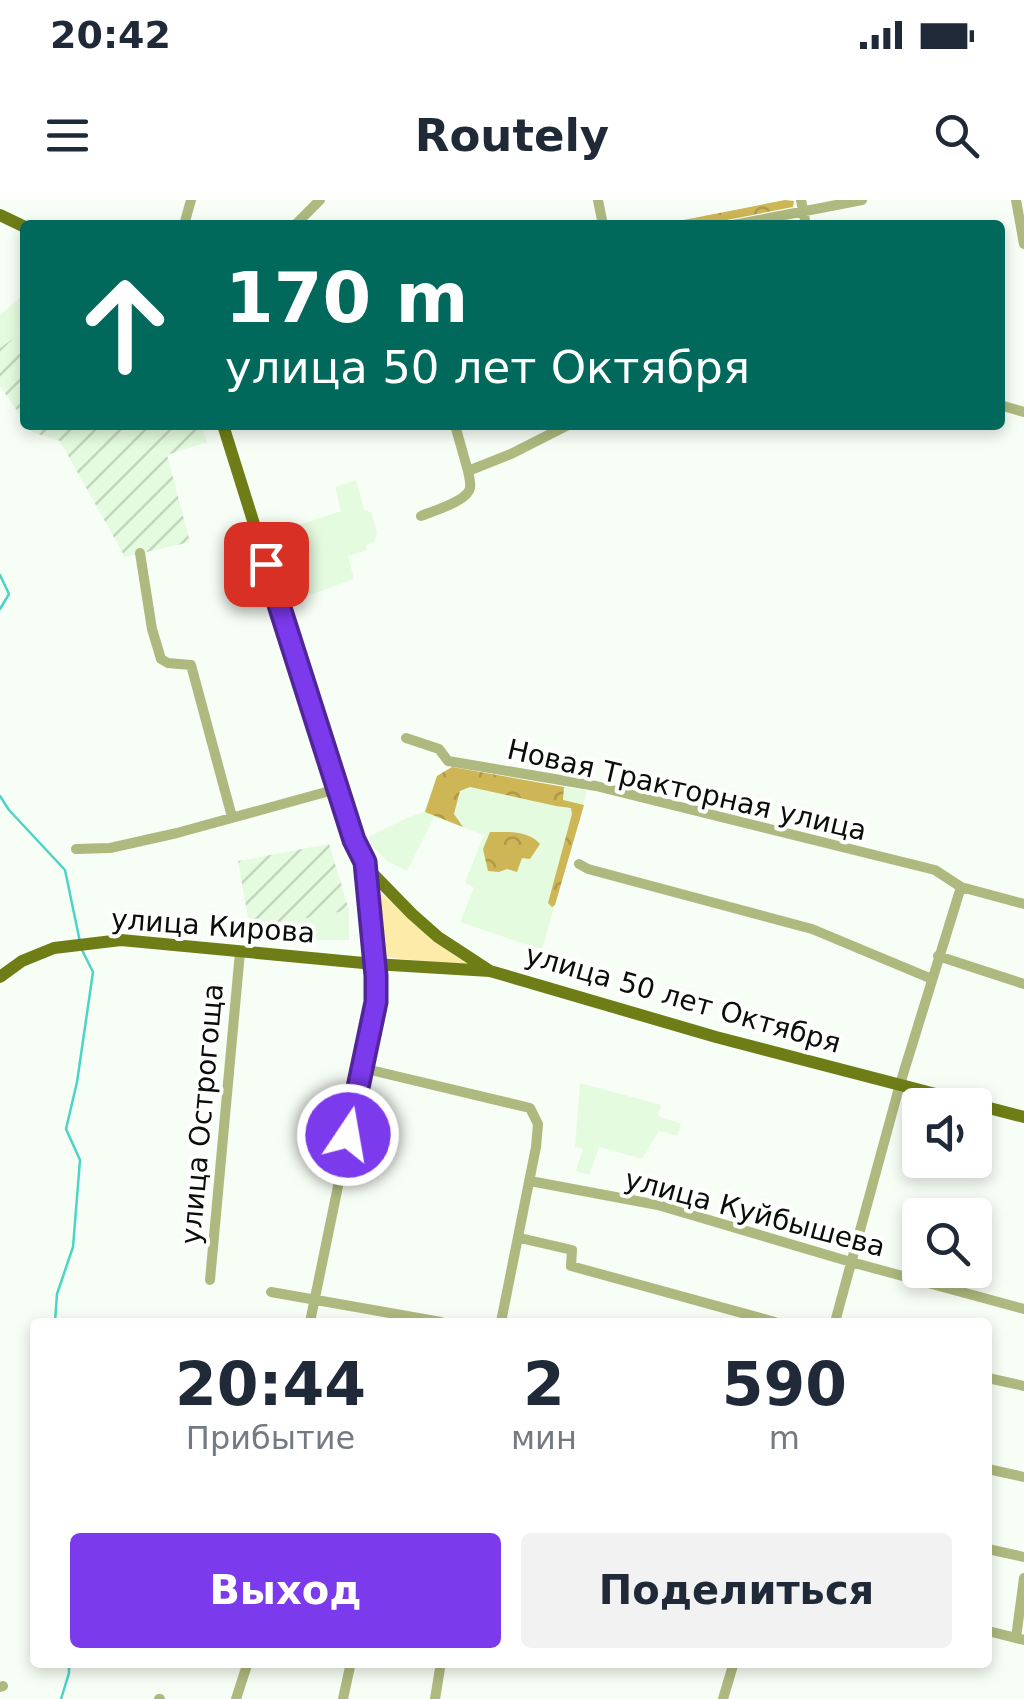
<!DOCTYPE html>
<html lang="ru">
<head>
<meta charset="utf-8">
<style>
	body { margin:0; font-family:"DejaVu Sans",sans-serif; background:#f2f2f3; color:#1f2937; height:100vh; display:flex; flex-direction:column; font-size:38px; white-space:nowrap }
	* { box-sizing:border-box; margin:0 }
	p { font-size:32px; color:#747a83 }
	.icon { flex:none; width:55px; height:55px; fill:none; stroke:currentColor; stroke-width:2; stroke-linecap:round; stroke-linejoin:round }
	.map { position:relative; flex:1; overflow:hidden }
	.details { position:absolute; left:30px; top:1118px; width:962px; height:350px; display:flex; flex-direction:column; background:#fff; border-radius:10px; box-shadow:0 5px 15px #0003 }
	.details>* { flex:none }
	.guide { position:absolute; left:20px; top:20px; width:985px; height:210px; border-radius:10px; box-shadow:0 5px 15px #0003; background:#00695c; color:#fff; overflow:hidden }
	.fabs { position:absolute; left:902px; top:888px; display:grid; gap:20px }
	.fabs a { display:grid; place-items:center; width:90px; height:90px; border-radius:10px; background:#fff; box-shadow:0 5px 15px #0003; font-size:50px }
	.pin { position:absolute; display:grid; place-items:center; width:85px; height:85px; color:#fff; margin:-42px; border-radius:20px; box-shadow:0 5px 15px #0006 }
	.me { position:absolute; width:110px; margin:-55px; rotate:12deg; stroke-linejoin:round; filter:drop-shadow(0 0 8px #0008) }
	.turn { display:flex; align-items:center; gap:35px; height:210px; padding:0 40px; font-size:45px }
	.turn .icon { width:130px; height:130px; stroke-width:2.5 }
	.turn b { display:block; font-size:70px; line-height:85px }
	.eta { display:flex; justify-content:space-evenly; align-items:center; height:170px; text-align:center }
	.eta b { font-size:60px; font-weight:600; line-height:70px }
	.button { display:flex; gap:20px; margin-top:auto; padding:20px 40px }
	.button a { flex:1; height:115px; border-radius:10px; background:#7c3aed; color:#fff; font-size:40px; font-weight:600; line-height:115px; text-align:center }
	.button a+a { background:#f2f2f3; color:#1f2937 }
	.status { display:flex; justify-content:space-between; align-items:center; height:70px; padding:0 50px; background:#fff; direction:ltr }
	.status svg { height:28px; fill:currentColor }
	header { display:flex; justify-content:space-between; align-items:center; height:130px; padding:0 40px; background:#fff; font-size:45px; font-weight:600 }
	.map>svg:first-child { display:block }
	.built { fill:#e4fbdf }
	.industrial { fill:url(#industrial-furrows) }
	.forest { fill:url(#forest-crowns) }
	.park { fill:#fdebaa }
	.lines { fill:none; stroke-linecap:round; stroke-linejoin:round }
	.stream { stroke:#4bd4c7; stroke-width:2.5 }
	.minor { stroke:#adb97e; stroke-width:10 }
	.major { stroke:#6f7d16; stroke-width:12 }
	.route-casing { stroke:#51269a; stroke-width:25 }
	.route { stroke:#7c3aed; stroke-width:18 }
	.labels { text-anchor:middle; dominant-baseline:central; stroke-width:8; stroke-linejoin:round; paint-order:stroke }
	.street-label { font-size:28px; fill:#090e08; stroke:#fff }
</style>
</head>
<body>
<div class="status"><b>20:42</b><svg viewBox="0 0 49 12"><path d="M0 12V9h3v3zM5 12V6h3v6zM10 12V3h3v9zM15 12V0h3v12zM26 1h20v11H26zM47 4h2v5h-2z"/></svg></div>
<header><svg class="icon" aria-label="menu" viewBox="0 0 24 24"><path d="M4 6h16M4 12h16M4 18h16"/></svg>Routely<svg class="icon" aria-label="search" viewBox="0 0 24 24"><circle cx="10" cy="10" r="6"/><path d="M15 15l6 6"/></svg></header>
<div class="map">
<svg width="1024" height="1499" viewBox="0 0 1024 1499">
	<defs>
		<pattern id="industrial-furrows" width="10" height="10" patternUnits="userSpaceOnUse" patternTransform="scale(2.5)"><rect width="10" height="10" fill="#e4fbdf"/><path d="M-1 1l2-2M0 10L10 0M9 11l2-2" fill="none" stroke="#c2d6be"/></pattern>
		<pattern id="forest-crowns" width="20" height="18" patternUnits="userSpaceOnUse" patternTransform="scale(2.5)"><rect width="20" height="18" fill="#ceb556"/><path d="M2 6a3 3 0 1 1 6 0M12 15a3 3 0 1 1 6 0" fill="none" stroke="#b09a49"/></pattern>
	</defs>
	<rect width="100%" height="100%" fill="#f7fef5"/>
	<path class="built" d="M25,93V130L0,148V115Z
		M356,280L364,309L372,313L377,333L375,341L366,345L367,350L348,356L354,379L293,401L282,363L307,357L299,325L341,311L335,287Z
		M452,567L587,591L542,750L460,722L474,688L465,682L484,635L434,617L407,671L387,661L372,646L368,637L407,618L424,612L437,576Z
		M349,710V740H251L250,729Z
		M580,883L661,905L658,916L681,924L677,936L659,931L642,959L599,947L589,975L576,971L583,949L575,947Z"/>
	<path class="industrial" d="M25,130V222L0,186V148Z
		M27,225H201L207,242L167,255L190,342L125,357L60,241L32,232Z
		M329,644L349,710L250,729L238,661Z"/>
	<path class="forest" d="M785,0L794,1L793,7L701,25H658Z
		M452,567L564,587L563,600L584,605L555,705L552,707L548,703L572,614L571,608L556,606L470,587L460,591L454,614L463,627L425,612L437,576Z
		M490,632C507,632 528,630 540,644L530,659L522,658L517,672L507,669L499,672L488,671L483,649Z"/>
	<path class="park" d="M382,694L444,748L471,766L383,757L377,749L373,697Z"/>
	<g class="lines">
		<path class="stream" d="M0,375L9,394L0,409
			M0,596L9,610L65,670L80,742
			M55,1122L57,1094L73,1047L80,960L66,929L77,882L93,772L82,750
			M61,1499L69,1473V1462"/>
		<path class="minor" d="M598,0L603,25
			M801,0L806,25
			M1016,0L1024,44
			M184,25L191,0
			M295,25L320,0
			M733,25L862,0
			M1000,205L1024,212
			M455,225L468,271L511,254L568,225
			M421,316C433,311 468,301 470,288C471,282 469,277 468,271
			M140,353L152,429L161,459L168,463L191,465L232,617
			M406,538L439,549L448,561L596,586L935,670L961,687
			M76,649L110,648L177,633L337,589
			M579,664L588,669L812,729L932,779
			M938,756L1024,784
			M362,868L530,908L538,924L536,947L501,1122
			M530,981L658,1005L851,1062L1024,1109
			M520,1038L572,1050L571,1066L775,1122
			M210,1080L240,752
			M271,1092L441,1122
			M310,1122L376,802V776L365,663
			M835,1122L900,884L961,687L1024,704
			M988,1178L1024,1186
			M988,1269L1024,1277
			M988,1349L1024,1357
			M988,1431L1024,1440
			M1016,1438L1024,1378
			M0,1487L3,1486
			M159,1499H160
			M236,1499L248,1462
			M343,1499L351,1462
			M435,1499L441,1462
			M723,1499L734,1462"/>
		<path class="major" d="M0,15L25,27
			M223,225L353,640L373,674L412,714L438,737L490,771L716,837L1024,917
			M0,777L22,761L54,748L121,740L374,764L490,771"/>
	</g>
	<g class="lines">
		<defs>
			<path id="route" d="M266,364L354,640L365,662L376,776V802L348,935"/>
		</defs>
		<use href="#route" class="route-casing"/>
		<use href="#route" class="route"/>
	</g>
	<g class="labels">
		<g class="street-label">
			<text transform="translate(687 590) rotate(13)">Новая Тракторная улица</text>
			<text transform="translate(213 726) rotate(4)">улица Кирова</text>
			<text transform="translate(683 799) rotate(16)">улица 50 лет Октября</text>
			<text transform="translate(202 914) rotate(-85)">улица Острогоща</text>
			<text transform="translate(755 1013) rotate(15)">улица Куйбышева</text>
		</g>
	</g>
</svg>
<div class="fabs">
<a><svg class="icon" aria-label="sound" viewBox="0 0 24 24"><path d="M4 9h4l5-4v14l-5-4H4zM17 9q2 3 0 6"/></svg></a>
<a><svg class="icon" aria-label="search" viewBox="0 0 24 24"><circle cx="10" cy="10" r="6"/><path d="M15 15l6 6"/></svg></a>
</div>
<div class="pin" style="left:266px;top:364px;background:#d93025"><svg class="icon" aria-label="arrive" viewBox="0 0 24 24"><path d="M6 21V4h12l-3 4 3 4H6"/></svg></div>
<svg class="me" style="left:348px;top:935px" viewBox="-20 -20 40 40"><circle r="17" fill="#7c3aed" stroke="#fff" stroke-width="3"/><path d="M0-11L8 9 0 5-8 9z" fill="#fff"/></svg>
<div class="guide">
<div class="turn"><svg class="icon" aria-label="ahead" viewBox="0 0 24 24"><path d="M12 20V5M6 11l6-6 6 6"/></svg><div><b>170 m</b>улица 50 лет Октября</div></div>
</div>
<section class="details">
<div class="eta">
<div><b>20:44</b><p>Прибытие</p></div>
<div><b>2</b><p>мин</p></div>
<div><b>590</b><p>m</p></div>
</div>
<div class="button"><a>Выход</a><a>Поделиться</a></div>
</section>
</div>
</body>
</html>
